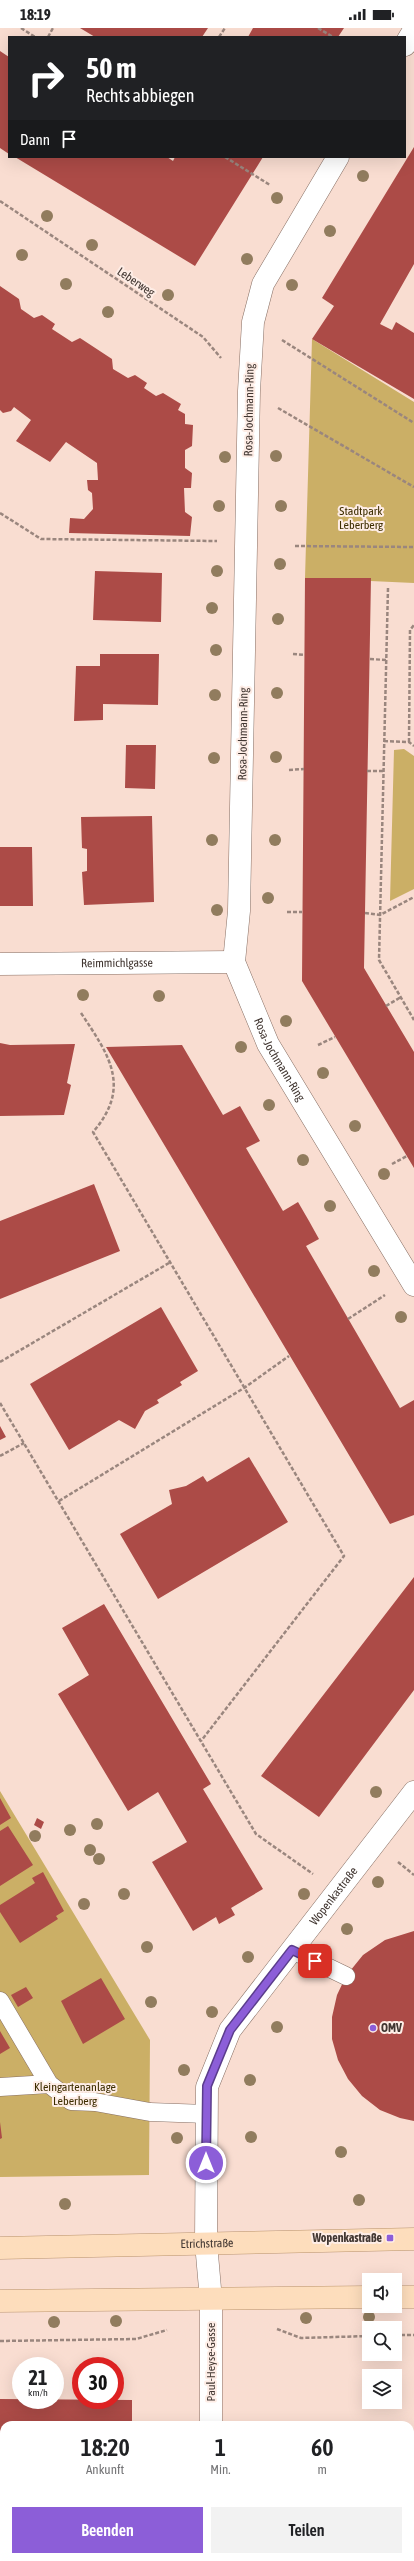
<!DOCTYPE html>
<html lang="de">
<head>
<meta charset="utf-8">
<style>
	body { margin:0; font-family:"Asap Condensed",sans-serif; background:#f2f2f2; color:#202124; height:100vh; display:flex; flex-direction:column; font-size:15px; white-space:nowrap }
	* { box-sizing:border-box; margin:0 }
	p { font-size:13px; color:#757577 }
	.icon { flex:none; width:22px; height:22px; fill:none; stroke:currentColor; stroke-width:2; stroke-linecap:round; stroke-linejoin:round }
	.map { position:relative; flex:1; overflow:hidden }
	.drawer { position:absolute; left:0px; top:2393px; width:414px; height:140px; display:flex; flex-direction:column; background:#fff; border-radius:12px 12px 0 0; box-shadow:0 4px 16px #0002 }
	.drawer>* { flex:none }
	.guide { position:absolute; left:8px; top:8px; width:398px; height:122px; border-radius:0px; box-shadow:0 4px 16px #0002; background:#202124; color:#fff; overflow:hidden }
	.controls { position:absolute; left:362px; top:2245px; display:grid; gap:8px }
	.controls a { display:grid; place-items:center; width:40px; height:40px; border-radius:0px; background:#fff; box-shadow:0 4px 16px #0002; font-size:20px }
	.speed { position:absolute; left:12px; top:2329px; display:flex; gap:8px; font-size:20px; font-weight:700; text-align:center }
	.speed>* { display:grid; place-content:center; width:52px; height:52px; border-radius:50%; background:#fff; box-shadow:0 4px 16px #0002; line-height:1 }
	.speed small { font-size:10px; font-weight:400 }
	.speed .limit { border:6px solid #d22; background:#fff; color:#111 }
	.pin { position:absolute; display:grid; place-items:center; width:34px; height:34px; color:#fff; margin:-17px; border-radius:8px; box-shadow:0 2px 6px #0006 }
	.me { position:absolute; width:44px; margin:-22px; rotate:0deg; stroke-linejoin:round; filter:drop-shadow(0 0 3px #0008) }
	.turn { display:flex; align-items:center; gap:14px; height:84px; padding:0 12px; font-size:18px }
	.turn .icon { width:52px; height:52px; stroke-width:2.5 }
	.turn b { display:block; font-size:28px; line-height:34px }
	.then { display:flex; align-items:center; height:38px; padding:0 12px; background:#0003; gap:8px; font-size:15px }
	.eta { display:flex; justify-content:space-evenly; align-items:center; height:68px; text-align:center }
	.eta b { font-size:24px; font-weight:600; line-height:28px }
	.primary-button { display:flex; gap:8px; margin-top:auto; padding:8px 12px }
	.primary-button a { flex:1; height:46px; border-radius:0px; background:#8c5ed8; color:#fff; font-size:16px; font-weight:600; line-height:46px; text-align:center }
	.primary-button a+a { background:#f2f2f2; color:#202124 }
	.status { display:flex; justify-content:space-between; align-items:center; height:28px; padding:0 20px; background:#fff; direction:ltr }
	.status svg { height:11px; fill:currentColor }
	.map>svg:first-child { display:block }
	.green { fill:#cbaf66 }
	.building { fill:#ac4b47 }
	.lines { fill:none; stroke-linecap:round; stroke-linejoin:round }
	.lane-casing { stroke:#876f64; stroke-width:19 }
	.street-casing { stroke:#876f64; stroke-width:23 }
	.primary-casing { stroke:#ba946e; stroke-width:23 }
	.path { stroke:#9a867e; stroke-width:2.5; stroke-dasharray:4 2; stroke-linecap:butt }
	.lane { stroke:#fff; stroke-width:18 }
	.street { stroke:#fff; stroke-width:22 }
	.primary { stroke:#fdddbc; stroke-width:22 }
	.tree { fill:#917c5e }
	.route-casing { stroke:#5b3d8c; stroke-width:10 }
	.route { stroke:#8c5ed8; stroke-width:7 }
	.poi-dot { fill:#8c5ed8; stroke:#feede6; stroke-width:1.5 }
	.labels { text-anchor:middle; dominant-baseline:central; stroke-width:4; stroke-linejoin:round; paint-order:stroke }
	.street-label { font-size:12px; fill:#423732; stroke:#feede6 }
	.park-label { font-size:12px; fill:#3c2d00; stroke:#feede6 }
	.poi-label { font-size:12px; font-weight:bold; fill:#423732; stroke:#feede6; text-anchor:start }
</style>
</head>
<body>
<div class="status"><b>18:19</b><svg viewBox="0 0 49 12"><path d="M0 12V9h3v3zM5 12V6h3v6zM10 12V3h3v9zM15 12V0h3v12zM26 1h20v11H26zM47 4h2v5h-2z"/></svg></div>
<div class="map">
<svg width="414" height="2533" viewBox="0 0 414 2533">
	<rect width="100%" height="100%" fill="#f9ddd1"/>
	<path class="green" d="M312,311L414,374V555L305,550Z
		M404,721L414,728V861L390,873L394,722Z
		M0,1763L150,2012L149,2147L0,2149Z"/>
	<path class="building" d="M80,0H208L202,9H95Z
		M253,0H344L338,9H248Z
		M0,23L9,29V126L0,120Z
		M414,119V236L380,296L392,302L396,294L414,305V371L312,311L334,278L322,270Z
		M15,129H167L173,133L175,129H263L195,238Z
		M0,258L19,271L21,281L34,290L42,287L55,296L52,301L72,314L80,310L112,331L113,341L128,350L135,347L147,355L144,360L156,368L163,365L181,376L178,382L185,386V396L193,397L192,418L185,422V440L192,445L191,460H184L185,484L192,489L190,508L69,505L70,490L84,491L93,481L92,465L88,462L87,452H98L97,435L66,414L50,434L16,413L31,392L14,379L11,383L3,385L0,382Z
		M95,543L162,545L161,594L93,592Z
		M305,550H371L364,940L414,1024V1140L302,953Z
		M100,626H159L158,677L103,676V692L74,693L76,638H100Z
		M126,717H156L155,761L125,760Z
		M152,788L154,874L84,877L82,844L87,843V821L82,820L81,789Z
		M0,819H32L33,878H0Z
		M0,1015L10,1017L75,1016L67,1055L71,1057L64,1087L0,1088Z
		M182,1017L223,1087L240,1078L260,1113L246,1120L283,1183L298,1174L309,1193L319,1211L306,1218L400,1380L414,1372V1487L390,1496L106,1019Z
		M94,1156L120,1223L0,1271V1193Z
		M161,1279L198,1343L180,1354L182,1357L157,1372L159,1375L145,1383L135,1401L119,1392L69,1422L30,1356Z
		M0,1398L6,1409L0,1412Z
		M249,1429L288,1494L158,1571L120,1506L172,1476L169,1462L186,1458L203,1448L207,1454Z
		M414,1549V1662L319,1789L261,1748Z
		M104,1576L211,1756L203,1761L263,1861L231,1880L235,1887L219,1896L216,1889L193,1903L152,1834L187,1814L158,1764L128,1783L58,1666L89,1647L62,1600Z
		M0,1770L11,1790L0,1797Z
		M37,1790L44,1794L41,1801L34,1797Z
		M8,1798L33,1837L0,1858V1803Z
		M43,1844L64,1883L56,1888L58,1891L20,1915L0,1884V1877L35,1855L32,1850Z
		M414,1903V2093L400,2090L380,2082L362,2068L348,2051L338,2032L332,2011V1989L337,1967L346,1948L363,1927L385,1912Z
		M101,1950L125,1991L83,2016L61,1973Z
		M26,1959L33,1970L18,1979L11,1967Z
		M0,2003L10,2020L0,2026Z
		M0,2094L2,2110L0,2111Z
		M0,2371L132,2372V2397H4V2461H0Z
		M66,2529H134V2533H66Z"/>
	<g class="lines">
		<defs>
			<path id="lane" d="M292,1922L346,1948
				M0,1973L49,2056L0,2059
				M49,2056L71,2073L95,2074L150,2084L207,2086"/>
			<g id="street">
				<path d="M405,17L414,2"/>
				<path id="s1" d="M338,129L263,256L253,294L249,363L239,883L234,934L268,1016L414,1257"/>
				<path id="s2" d="M0,936L234,934"/>
				<path id="s3" d="M211,2397V2272L206,2215L207,2059L230,2002L414,1764"/>
				<path d="M211,2533V2529"/>
			</g>
			<g id="primary">
				<path id="s4" d="M0,2220L414,2211"/>
				<path d="M395,2269H414"/>
				<path d="M0,2273L369,2269"/>
			</g>
		</defs>
		<use href="#lane" class="lane-casing"/>
		<use href="#street" class="street-casing"/>
		<use href="#primary" class="primary-casing"/>
		<path class="path" d="M21,0L35,9
			M318,0L333,9
			M48,9L53,0
			M219,9L225,0
			M225,129L270,157
			M0,173L203,309L221,330
			M282,312L414,395
			M278,380L414,459
			M0,485L41,511L217,513
			M295,518L414,519
			M388,560L379,932L414,992
			M293,626L305,627
			M370,631L386,632
			M384,713L409,714L414,718
			M409,714L410,602L414,597
			M289,742L304,741
			M367,743H384
			M287,884H302
			M365,885L380,887L414,869
			M386,978L401,969
			M81,985C109,1027 132,1059 93,1104L344,1528L201,1713
			M318,1017L335,1009
			M392,1136L407,1128
			M348,1291L385,1267
			M0,1334L169,1235
			M0,1375L256,1806L313,1846
			M0,1428L24,1415
			M59,1473L244,1360L289,1328
			M398,1834L414,1847
			M277,2301L301,2310L369,2308
			M395,2307H414
			M0,2313L136,2311L167,2302"/>
		<use href="#lane" class="lane"/>
		<use href="#street" class="street"/>
		<use href="#primary" class="primary"/>
	</g>
	<g class="tree">
		<circle cx="363" cy="148" r="6"/>
		<circle cx="277" cy="170" r="6"/>
		<circle cx="47" cy="188" r="6"/>
		<circle cx="330" cy="203" r="6"/>
		<circle cx="92" cy="217" r="6"/>
		<circle cx="22" cy="227" r="6"/>
		<circle cx="247" cy="231" r="6"/>
		<circle cx="66" cy="256" r="6"/>
		<circle cx="292" cy="257" r="6"/>
		<circle cx="168" cy="267" r="6"/>
		<circle cx="108" cy="284" r="6"/>
		<circle cx="276" cy="428" r="6"/>
		<circle cx="225" cy="429" r="6"/>
		<circle cx="219" cy="478" r="6"/>
		<circle cx="281" cy="478" r="6"/>
		<circle cx="280" cy="536" r="6"/>
		<circle cx="217" cy="543" r="6"/>
		<circle cx="212" cy="580" r="6"/>
		<circle cx="278" cy="591" r="6"/>
		<circle cx="216" cy="622" r="6"/>
		<circle cx="277" cy="665" r="6"/>
		<circle cx="215" cy="667" r="6"/>
		<circle cx="276" cy="729" r="6"/>
		<circle cx="214" cy="730" r="6"/>
		<circle cx="212" cy="812" r="6"/>
		<circle cx="275" cy="812" r="6"/>
		<circle cx="268" cy="870" r="6"/>
		<circle cx="217" cy="882" r="6"/>
		<circle cx="83" cy="967" r="6"/>
		<circle cx="159" cy="968" r="6"/>
		<circle cx="286" cy="993" r="6"/>
		<circle cx="241" cy="1019" r="6"/>
		<circle cx="323" cy="1045" r="6"/>
		<circle cx="269" cy="1077" r="6"/>
		<circle cx="355" cy="1098" r="6"/>
		<circle cx="303" cy="1132" r="6"/>
		<circle cx="384" cy="1146" r="6"/>
		<circle cx="330" cy="1178" r="6"/>
		<circle cx="374" cy="1243" r="6"/>
		<circle cx="401" cy="1289" r="6"/>
		<circle cx="376" cy="1764" r="6"/>
		<circle cx="97" cy="1796" r="6"/>
		<circle cx="70" cy="1802" r="6"/>
		<circle cx="35" cy="1808" r="6"/>
		<circle cx="90" cy="1822" r="6"/>
		<circle cx="99" cy="1831" r="6"/>
		<circle cx="378" cy="1854" r="6"/>
		<circle cx="124" cy="1866" r="6"/>
		<circle cx="304" cy="1866" r="6"/>
		<circle cx="84" cy="1876" r="6"/>
		<circle cx="347" cy="1901" r="6"/>
		<circle cx="147" cy="1919" r="6"/>
		<circle cx="248" cy="1929" r="6"/>
		<circle cx="151" cy="1974" r="6"/>
		<circle cx="212" cy="1984" r="6"/>
		<circle cx="277" cy="1999" r="6"/>
		<circle cx="184" cy="2042" r="6"/>
		<circle cx="250" cy="2052" r="6"/>
		<circle cx="251" cy="2109" r="6"/>
		<circle cx="177" cy="2110" r="6"/>
		<circle cx="341" cy="2124" r="6"/>
		<circle cx="359" cy="2172" r="6"/>
		<circle cx="65" cy="2176" r="6"/>
		<circle cx="369" cy="2289" r="6"/>
		<circle cx="306" cy="2290" r="6"/>
		<circle cx="116" cy="2293" r="6"/>
		<circle cx="54" cy="2294" r="6"/>
	</g>
	<g class="lines">
		<defs>
			<path id="route" d="M206,2135L207,2058L230,2002L292,1922L315,1933"/>
		</defs>
		<use href="#route" class="route-casing"/>
		<use href="#route" class="route"/>
	</g>
	<g class="poi-dot">
		<circle cx="373" cy="2000" r="4"/>
		<rect x="386" y="2206" width="8" height="8" rx="2"/>
	</g>
	<g class="labels">
		<g class="street-label">
			<text transform="translate(136 254) rotate(34)">Leberweg</text>
			<text transform="translate(249 382) rotate(-89)">Rosa-Jochmann-Ring</text>
			<text transform="translate(243 706) rotate(-89)">Rosa-Jochmann-Ring</text>
			<text stroke="none"><textPath href="#s2" startOffset="117">Reimmichlgasse</textPath></text>
			<text stroke="none"><textPath href="#s1" startOffset="935">Rosa-Jochmann-Ring</textPath></text>
			<text stroke="none"><textPath href="#s3" startOffset="569">Wopenkastraße</textPath></text>
			<text stroke="none"><textPath href="#s4" startOffset="207">Etrichstraße</textPath></text>
			<text transform="translate(211 2334) rotate(-90)">Paul-Heyse-Gasse</text>
		</g>
		<g class="park-label">
			<text x="361" y="483">Stadtpark<tspan x="361" dy="14">Leberberg</tspan></text>
			<text x="75" y="2059">Kleingartenanlage<tspan x="75" dy="14">Leberberg</tspan></text>
		</g>
		<g class="poi-label">
			<text x="381" y="2000">OMV</text>
			<text x="382" y="2210" text-anchor="end">Wopenkastraße</text>
		</g>
	</g>
</svg>
<div class="controls">
<a><svg class="icon" aria-label="sound" viewBox="0 0 24 24"><path d="M4 9h4l5-4v14l-5-4H4zM17 9q2 3 0 6"/></svg></a>
<a><svg class="icon" aria-label="search" viewBox="0 0 24 24"><circle cx="10" cy="10" r="6"/><path d="M15 15l6 6"/></svg></a>
<a><svg class="icon" aria-label="layers" viewBox="0 0 24 24"><path d="M12 4l9 5-9 5-9-5zM3 14l9 5 9-5"/></svg></a>
</div>
<div class="speed"><div>21<small>km/h</small></div><div class="limit">30</div></div>
<div class="pin" style="left:315px;top:1933px;background:#d93025"><svg class="icon" aria-label="arrive" viewBox="0 0 24 24"><path d="M6 21V4h12l-3 4 3 4H6"/></svg></div>
<svg class="me" style="left:206px;top:2135px" viewBox="-20 -20 40 40"><circle r="17" fill="#8c5ed8" stroke="#fff" stroke-width="3"/><path d="M0-11L8 9 0 5-8 9z" fill="#fff"/></svg>
<div class="guide">
<div class="turn"><svg class="icon" aria-label="right" viewBox="0 0 24 24"><path d="M7 20v-9h11M14 6l5 5-5 5"/></svg><div><b>50 m</b>Rechts abbiegen</div></div>
<div class="then">Dann<svg class="icon" aria-label="arrive" viewBox="0 0 24 24"><path d="M6 21V4h12l-3 4 3 4H6"/></svg></div>
</div>
<section class="drawer">
<div class="eta">
<div><b>18:20</b><p>Ankunft</p></div>
<div><b>1</b><p>Min.</p></div>
<div><b>60</b><p>m</p></div>
</div>
<div class="primary-button"><a>Beenden</a><a>Teilen</a></div>
</section>
</div>
</body>
</html>
